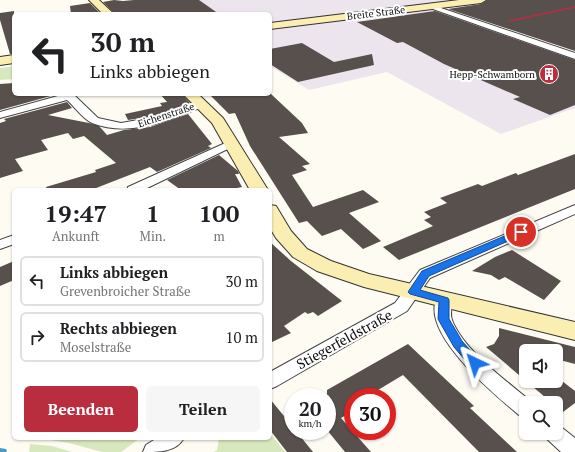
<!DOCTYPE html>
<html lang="de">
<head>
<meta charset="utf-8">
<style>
	body { margin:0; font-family:"PT Serif",serif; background:#f6f6f6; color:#202124; height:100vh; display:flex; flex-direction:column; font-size:15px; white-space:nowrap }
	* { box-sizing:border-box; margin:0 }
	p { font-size:13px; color:#757577 }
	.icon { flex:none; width:22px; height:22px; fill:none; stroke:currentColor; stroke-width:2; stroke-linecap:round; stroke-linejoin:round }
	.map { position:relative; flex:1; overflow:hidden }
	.side { position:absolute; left:12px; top:188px; width:260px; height:252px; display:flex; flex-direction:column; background:#fff; border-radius:6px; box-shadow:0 1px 3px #0004 }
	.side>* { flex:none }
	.banner { position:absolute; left:12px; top:12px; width:260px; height:84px; border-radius:6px; box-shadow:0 1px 3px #0004; background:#fff; color:#202124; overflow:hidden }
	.controls { position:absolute; left:519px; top:344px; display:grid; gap:8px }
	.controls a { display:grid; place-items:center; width:44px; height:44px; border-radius:6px; background:#fff; box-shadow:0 1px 3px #0004; font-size:20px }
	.speed { position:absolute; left:284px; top:388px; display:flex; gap:8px; font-size:20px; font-weight:700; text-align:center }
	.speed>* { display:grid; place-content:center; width:52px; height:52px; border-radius:50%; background:#fff; box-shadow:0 1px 3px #0004; line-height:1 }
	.speed small { font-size:10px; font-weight:400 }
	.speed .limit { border:6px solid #d22; background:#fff; color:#111 }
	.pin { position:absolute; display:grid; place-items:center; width:34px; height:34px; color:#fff; margin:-17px; border:2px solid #fff; border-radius:50%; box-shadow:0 1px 4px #0007 }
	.me { position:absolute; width:44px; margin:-22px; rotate:319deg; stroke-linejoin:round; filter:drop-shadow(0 0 3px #0008) }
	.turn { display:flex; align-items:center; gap:14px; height:84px; padding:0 12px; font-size:18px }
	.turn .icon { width:52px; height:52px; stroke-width:2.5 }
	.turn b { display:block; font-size:28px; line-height:34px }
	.eta { display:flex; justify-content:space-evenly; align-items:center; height:68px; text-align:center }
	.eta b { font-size:24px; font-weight:700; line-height:28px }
	.action { display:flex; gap:8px; margin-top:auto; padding:8px 12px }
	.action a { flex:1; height:46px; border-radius:6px; background:#ba2d3e; color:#fff; font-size:16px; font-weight:700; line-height:46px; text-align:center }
	.action a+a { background:#f6f6f6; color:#202124 }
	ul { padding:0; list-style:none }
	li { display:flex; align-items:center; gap:12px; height:50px; margin:0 8px 6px; padding:0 4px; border:2px solid #e0e0e0; border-radius:6px }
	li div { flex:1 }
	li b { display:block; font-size:15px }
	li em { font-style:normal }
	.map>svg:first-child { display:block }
	.industrial { fill:#ece5ee }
	.green { fill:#d7e8be }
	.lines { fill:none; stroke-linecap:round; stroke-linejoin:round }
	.stream { fill:#449cc7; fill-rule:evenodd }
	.building { fill:#58504d }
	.street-casing { stroke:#434343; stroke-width:2 }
	.secondary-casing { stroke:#323232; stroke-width:2 }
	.street { fill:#fff; fill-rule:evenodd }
	.secondary { fill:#fbeeb2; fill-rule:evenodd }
	.rail { stroke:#ba2d3e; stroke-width:1.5 }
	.route { fill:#1a73e8; stroke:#114b97 }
	.labels { text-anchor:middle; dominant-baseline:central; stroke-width:4; stroke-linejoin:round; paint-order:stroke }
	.far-street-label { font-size:10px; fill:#101010; stroke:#fff }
	.far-poi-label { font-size:10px; fill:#101010; stroke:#fff; text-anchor:end }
	.near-street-label { font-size:14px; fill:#101010; stroke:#fff }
</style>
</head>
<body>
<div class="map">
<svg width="575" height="452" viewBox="0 0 575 452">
	<rect width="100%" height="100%" fill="#fefbf3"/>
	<path class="industrial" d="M167,0H458L421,6L575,59V108L501,134L387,72L309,90L270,66V14H187Z"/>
	<path class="green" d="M14,66V79L0,80V68Z
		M270,433L285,452H214L217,450L219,438H270Z
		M38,438H140L121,452H102L69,443Z
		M30,444L52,446L72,452H29Z"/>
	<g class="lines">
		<path class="stream" d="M0,448L6,449L7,451L6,452H0Z"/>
	</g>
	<path class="building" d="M114,0L123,1L134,0H199L219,14H115L103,2Z
		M487,0H575V51L448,9L481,4Z
		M90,3L101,14H71L70,6Z
		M14,11V54H10L0,20V13Z
		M435,11L575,60V105L550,115L513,99L520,97L444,64L403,42L397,43L357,22Z
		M302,43L334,62L372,54L374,65L298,82L270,64V49Z
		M14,83V94H58L0,110V84Z
		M160,94H182L190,103L161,115L128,120L125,114L162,106L160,103L167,102Z
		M209,94H271L302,123L308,133L279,137L310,164L302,166L307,170L292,175L313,207L363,190L379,202L349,213L381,241L363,249L341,229L322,236L307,221L299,223L250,146L235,113L229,114Z
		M67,102L72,108L48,115L89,123L99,126L107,135L124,130L150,127L188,114L212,144L208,146L211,148L157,172L150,167L91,190H47L46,187L96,172L95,170L116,163L84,136L73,139L68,133L41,140L48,150L15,159L23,171L0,178V123L6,121L4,119Z
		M575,154V189L399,260L383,247L433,226L424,220L431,217L424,212L447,203L440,198L478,184L482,186L516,173L518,175Z
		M219,155L238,171L239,174H235L242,187L227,190H181L167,180Z
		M270,242L291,261L342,301L318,316L313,312L308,314L305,312L284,326L291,333L270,343Z
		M512,250L561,281L544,300L505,277L499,280L491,275L472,271L495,257Z
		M14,261V280L0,286V267Z
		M499,328L575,347V364L556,359V351H540L526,347V381H562L575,391V403L563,412L556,406V403H552L486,347L494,344L499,336Z
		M408,344L474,406L470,408L517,452H479L403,375L378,390L385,397H353V411L341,418L371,452H345L327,430V390Z
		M270,399L293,427V431H296L313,452H287L270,430Z"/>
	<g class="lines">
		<defs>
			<path id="street" d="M432,5L575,53V59L430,8V6Z
				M65,94H73L98,118L121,123L161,116L201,101L206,104L205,106C169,120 130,138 92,123C84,120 73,105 67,100L0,118V112Z
				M232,140L236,141L238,143L236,145L143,190H127L128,187Z
				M575,205V214L430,278L407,311L277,386L270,389V372L395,303L420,270Z
				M14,235V244L0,249V240Z
				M444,294L450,296C454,304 449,312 452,320C464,351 508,382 533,403H526V417L519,415C495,395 417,331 438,296Z
				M556,425L561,427L575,438V452H561L547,439L544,433H556Z
				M157,438H184C176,452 160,452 143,452L146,445Z"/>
			<path id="secondary" d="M89,0H99L114,14H103Z
				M459,0H486L481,3L270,29V23Z
				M14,55V63L0,65V57Z
				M183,94H198L223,118L268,190H250L212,123Z
				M270,205L276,206L291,231L307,249L331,261L369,274L575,322V340L364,287L317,271L293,257L276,238L270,228Z"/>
		</defs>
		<use href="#street" class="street-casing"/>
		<use href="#secondary" class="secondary-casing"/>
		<use href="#street" class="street"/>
		<use href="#secondary" class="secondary"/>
		<path class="rail" d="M510,21L575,7"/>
	</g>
	<path class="route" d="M521,229L525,232L524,234L429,276L420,290L448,298L449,300V319L462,341L481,363L479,367L475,368L471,367L454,347L438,319L439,302L410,294L408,292L422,271Z"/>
	<defs>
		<symbol id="building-disc" viewBox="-11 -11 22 22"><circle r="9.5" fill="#ba2d3e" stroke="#fff"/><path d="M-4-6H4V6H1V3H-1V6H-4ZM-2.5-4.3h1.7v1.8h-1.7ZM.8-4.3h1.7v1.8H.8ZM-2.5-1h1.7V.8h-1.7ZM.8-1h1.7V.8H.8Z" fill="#fff"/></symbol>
	</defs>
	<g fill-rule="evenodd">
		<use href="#building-disc" x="538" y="63" width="22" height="22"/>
	</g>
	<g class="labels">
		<g class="far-street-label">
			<text transform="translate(376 13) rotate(-7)">Breite Straße</text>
			<text transform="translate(166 115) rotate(-18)">Eichenstraße</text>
		</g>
		<g class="far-poi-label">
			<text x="535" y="74">Hepp-Schwamborn</text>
		</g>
		<g class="near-street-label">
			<text transform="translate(344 339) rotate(-29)">Stiegerfeldstraße</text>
		</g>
	</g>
</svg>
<div class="controls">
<a><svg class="icon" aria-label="sound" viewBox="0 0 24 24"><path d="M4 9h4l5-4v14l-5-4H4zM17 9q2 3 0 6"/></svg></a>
<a><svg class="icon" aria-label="search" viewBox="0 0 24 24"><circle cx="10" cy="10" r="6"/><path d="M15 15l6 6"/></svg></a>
</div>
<div class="speed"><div>20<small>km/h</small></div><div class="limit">30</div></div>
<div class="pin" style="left:521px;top:232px;background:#d93025"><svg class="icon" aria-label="arrive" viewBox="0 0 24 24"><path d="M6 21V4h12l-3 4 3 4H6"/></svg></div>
<svg class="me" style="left:475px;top:363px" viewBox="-20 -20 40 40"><path d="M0-17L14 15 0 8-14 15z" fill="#1a73e8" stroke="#fff" stroke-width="4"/></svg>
<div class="banner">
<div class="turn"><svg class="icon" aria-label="left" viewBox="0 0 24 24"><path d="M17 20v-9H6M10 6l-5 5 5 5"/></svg><div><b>30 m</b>Links abbiegen</div></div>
</div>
<section class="side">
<div class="eta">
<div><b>19:47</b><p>Ankunft</p></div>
<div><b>1</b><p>Min.</p></div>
<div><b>100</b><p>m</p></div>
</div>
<ul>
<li><svg class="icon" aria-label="left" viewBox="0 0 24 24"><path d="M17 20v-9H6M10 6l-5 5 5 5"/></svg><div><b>Links abbiegen</b><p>Grevenbroicher Straße</p></div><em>30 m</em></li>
<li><svg class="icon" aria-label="right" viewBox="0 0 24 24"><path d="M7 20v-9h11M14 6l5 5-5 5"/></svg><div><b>Rechts abbiegen</b><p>Moselstraße</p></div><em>10 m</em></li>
</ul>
<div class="action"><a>Beenden</a><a>Teilen</a></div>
</section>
</div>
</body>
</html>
